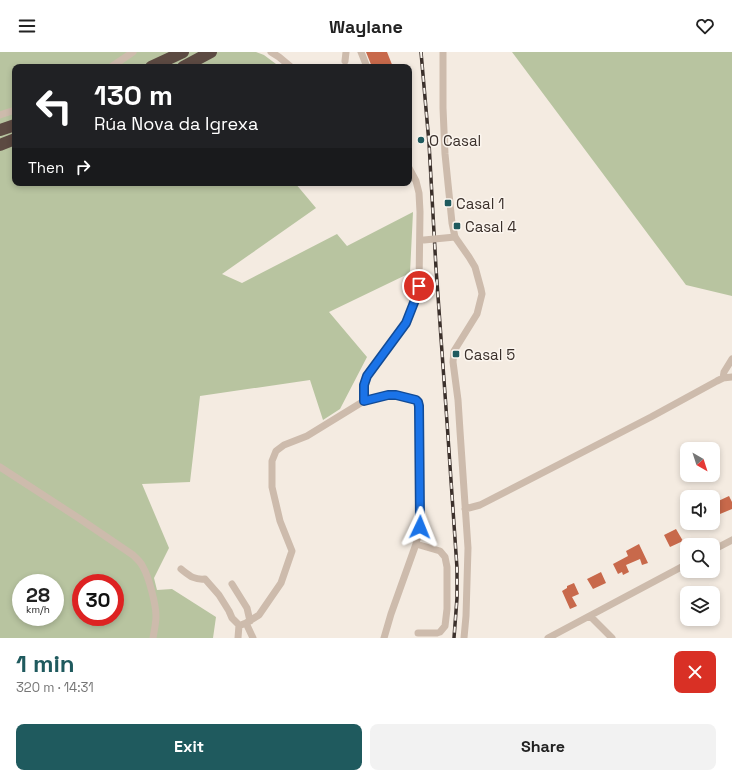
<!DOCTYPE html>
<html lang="en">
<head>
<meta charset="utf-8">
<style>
	body { margin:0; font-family:"Space Grotesk",sans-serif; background:#f2f2f2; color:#222; height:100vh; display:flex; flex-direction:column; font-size:15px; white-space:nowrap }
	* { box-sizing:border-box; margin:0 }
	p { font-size:13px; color:#767676 }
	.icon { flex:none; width:22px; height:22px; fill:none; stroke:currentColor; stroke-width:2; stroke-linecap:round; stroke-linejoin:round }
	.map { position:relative; height:586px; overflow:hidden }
	.sheet { display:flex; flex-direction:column; background:#fff; flex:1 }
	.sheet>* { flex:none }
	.top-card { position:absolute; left:12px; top:12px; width:400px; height:122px; border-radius:8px; box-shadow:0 2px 6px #0003; background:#202124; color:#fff; overflow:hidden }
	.needle { width:26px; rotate:141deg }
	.tools { position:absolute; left:680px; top:390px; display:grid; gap:8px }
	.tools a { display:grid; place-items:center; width:40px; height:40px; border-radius:8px; background:#fff; box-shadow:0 2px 6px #0003; font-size:20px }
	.speed { position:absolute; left:12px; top:522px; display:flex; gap:8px; font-size:20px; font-weight:700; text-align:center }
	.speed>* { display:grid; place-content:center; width:52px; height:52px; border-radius:50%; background:#fff; box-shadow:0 2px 6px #0003; line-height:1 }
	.speed small { font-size:10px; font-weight:400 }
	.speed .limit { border:6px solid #d22; background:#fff; color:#111 }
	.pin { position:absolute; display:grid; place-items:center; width:34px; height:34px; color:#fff; margin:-17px; border:2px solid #fff; border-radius:50%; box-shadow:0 1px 4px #0007 }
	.me { position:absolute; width:44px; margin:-22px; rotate:2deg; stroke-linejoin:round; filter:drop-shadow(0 0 3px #0008) }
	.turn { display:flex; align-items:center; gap:14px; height:84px; padding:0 16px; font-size:18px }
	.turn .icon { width:52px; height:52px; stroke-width:2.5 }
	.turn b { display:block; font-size:28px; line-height:34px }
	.then { display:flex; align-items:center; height:38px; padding:0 16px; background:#0003; gap:8px; font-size:15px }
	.round { display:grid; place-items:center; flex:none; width:42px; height:42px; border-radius:8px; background:#f2f2f2 }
	.head { display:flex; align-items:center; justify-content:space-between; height:68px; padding:0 16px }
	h1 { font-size:24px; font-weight:700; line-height:30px; color:#1f5a5e }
	.button { display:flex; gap:8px; margin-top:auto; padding:8px 16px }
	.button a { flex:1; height:46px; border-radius:8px; background:#1f5a5e; color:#fff; font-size:16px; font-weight:700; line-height:46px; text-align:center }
	.button a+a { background:#f2f2f2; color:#222 }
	header { display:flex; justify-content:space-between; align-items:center; height:52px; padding:0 16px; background:#fff; font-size:18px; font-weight:700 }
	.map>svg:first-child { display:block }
	.green { fill:#b8c4a0; fill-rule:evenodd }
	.building { fill:#c8694b }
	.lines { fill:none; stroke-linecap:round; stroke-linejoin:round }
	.street { stroke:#cdbbac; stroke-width:7 }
	.highway { stroke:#5c4a42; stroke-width:12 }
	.rail-casing { stroke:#3b302b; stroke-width:3.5 }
	.rail { stroke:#fbf5ee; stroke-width:2; stroke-dasharray:6; stroke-linecap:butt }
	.street-bridge { stroke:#cdbbac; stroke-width:7 }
	.route-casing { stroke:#114b97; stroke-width:10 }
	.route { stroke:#1a73e8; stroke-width:7 }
	.poi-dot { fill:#1f5a5e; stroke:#fbf5ee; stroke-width:1.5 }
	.labels { text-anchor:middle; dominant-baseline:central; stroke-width:3; stroke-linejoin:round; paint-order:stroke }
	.poi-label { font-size:15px; fill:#3b302b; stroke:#fbf5ee; text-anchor:start }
</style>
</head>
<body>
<header><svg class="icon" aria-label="menu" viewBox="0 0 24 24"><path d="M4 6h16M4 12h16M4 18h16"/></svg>Waylane<svg class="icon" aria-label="heart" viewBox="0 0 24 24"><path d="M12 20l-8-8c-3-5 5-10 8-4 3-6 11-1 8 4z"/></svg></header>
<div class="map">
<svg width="732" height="586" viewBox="0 0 732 586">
	<rect width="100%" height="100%" fill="#f4ebe1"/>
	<path class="green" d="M0,0H256L264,3L280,15H15V131H295L316,156L222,222L242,231L337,182L347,194L413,160L410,221L329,260L367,305L340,357L323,368L310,328L200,344L190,430L142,432L169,496L154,526L157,538L172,537L216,565L213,586H0ZM21,531H55V565H21ZM81,531H115V565H81Z
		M512,0H732V244L686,233Z"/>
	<path class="building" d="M366,0H387L393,15H372Z
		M729,444L732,450V457L720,462L714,451Z
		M676,477L683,489L670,495L664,483Z
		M639,492L648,511L642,513L640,507L626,513L629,520L623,523L622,520L618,522L613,512L628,504L626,499Z
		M601,520L606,531L593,537L587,527Z
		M574,531L579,542L572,545L577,554L570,557L562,539L567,536V534Z"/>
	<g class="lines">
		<path class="street" d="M271,0L279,5L291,15
			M361,0L367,15
			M443,0V56L445,102L452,171L455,185L469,205L475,215L481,237L482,242L477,262L454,299L453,310L458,348L460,379L468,496L466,564L464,586
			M345,9L346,0
			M111,15L133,0
			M0,63L15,58
			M723,326L724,320L732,307
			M364,349V333L367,324L406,271L415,248L419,234L420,160L419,141L416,129L409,116
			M0,415L80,467L133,503C137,507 141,510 143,515C149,525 156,553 156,564C156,572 154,579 153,586
			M465,457L480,453L651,365L717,329L723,326L732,325
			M416,492L440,499L445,505L447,515V557L445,574L440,580L437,581H418
			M713,498L732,488
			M181,517C190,524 194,528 205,527L219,543L229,559L232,566L239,573L238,586
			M232,532L247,556L250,569
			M590,564L612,586
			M246,571L259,563L281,531L292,499L280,469L272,435V409L276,399L284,393L307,384L364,349L388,343H396L416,348L418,350L419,354L420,475L416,492L391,562L384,586
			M241,573L246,571L253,586
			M548,586L687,512"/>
		<path class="highway" d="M151,15L183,0
			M183,15L211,0
			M0,78L15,73
			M0,93L15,87"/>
		<defs>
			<path id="rail" d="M421,0L429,91L436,216L447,370L457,516V546L454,586"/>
		</defs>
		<use href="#rail" class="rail-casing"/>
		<use href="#rail" class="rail"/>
		<path class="street-bridge" d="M424,188L455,185"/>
	</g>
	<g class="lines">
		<defs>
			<path id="route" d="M419,234L415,248L406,271L367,324L364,333V349L388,343H396L416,348L418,350L419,354L420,467V475"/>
		</defs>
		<use href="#route" class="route-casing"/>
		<use href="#route" class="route"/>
	</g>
	<g class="poi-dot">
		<circle cx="421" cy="88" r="4"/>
		<rect x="444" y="147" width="8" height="8" rx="2"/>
		<rect x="453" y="170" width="8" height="8" rx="2"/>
		<rect x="452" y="298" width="8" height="8" rx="2"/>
	</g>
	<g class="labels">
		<g class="poi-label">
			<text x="429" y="88">O Casal</text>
			<text x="456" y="151">Casal 1</text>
			<text x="465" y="174">Casal 4</text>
			<text x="464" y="302">Casal 5</text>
		</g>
	</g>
</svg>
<div class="tools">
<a><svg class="needle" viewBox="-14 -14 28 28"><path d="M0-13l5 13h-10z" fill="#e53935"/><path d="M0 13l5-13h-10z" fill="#767676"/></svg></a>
<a><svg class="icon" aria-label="sound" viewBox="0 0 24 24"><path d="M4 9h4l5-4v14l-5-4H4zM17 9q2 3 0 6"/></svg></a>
<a><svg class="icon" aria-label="search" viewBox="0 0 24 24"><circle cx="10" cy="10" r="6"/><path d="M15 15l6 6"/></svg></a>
<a><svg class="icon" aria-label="layers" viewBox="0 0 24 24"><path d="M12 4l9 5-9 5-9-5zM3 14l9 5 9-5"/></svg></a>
</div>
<div class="speed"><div>28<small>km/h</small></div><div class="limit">30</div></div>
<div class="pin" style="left:419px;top:234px;background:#d93025"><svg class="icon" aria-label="arrive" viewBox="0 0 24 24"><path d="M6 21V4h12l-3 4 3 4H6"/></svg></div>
<svg class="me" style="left:420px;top:475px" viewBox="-20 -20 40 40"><path d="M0-17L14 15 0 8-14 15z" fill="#1a73e8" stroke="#fff" stroke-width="4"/></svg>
<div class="top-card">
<div class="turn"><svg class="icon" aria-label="left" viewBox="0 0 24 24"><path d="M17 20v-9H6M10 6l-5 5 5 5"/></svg><div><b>130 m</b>Rúa Nova da Igrexa</div></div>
<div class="then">Then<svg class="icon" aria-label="right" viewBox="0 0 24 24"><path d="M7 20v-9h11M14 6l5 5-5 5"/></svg></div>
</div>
</div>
<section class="sheet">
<div class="head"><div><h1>1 min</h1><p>320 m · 14:31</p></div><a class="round" style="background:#d93025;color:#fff"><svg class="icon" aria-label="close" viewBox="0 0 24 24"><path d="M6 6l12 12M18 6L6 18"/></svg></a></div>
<div class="button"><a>Exit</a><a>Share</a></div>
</section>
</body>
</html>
